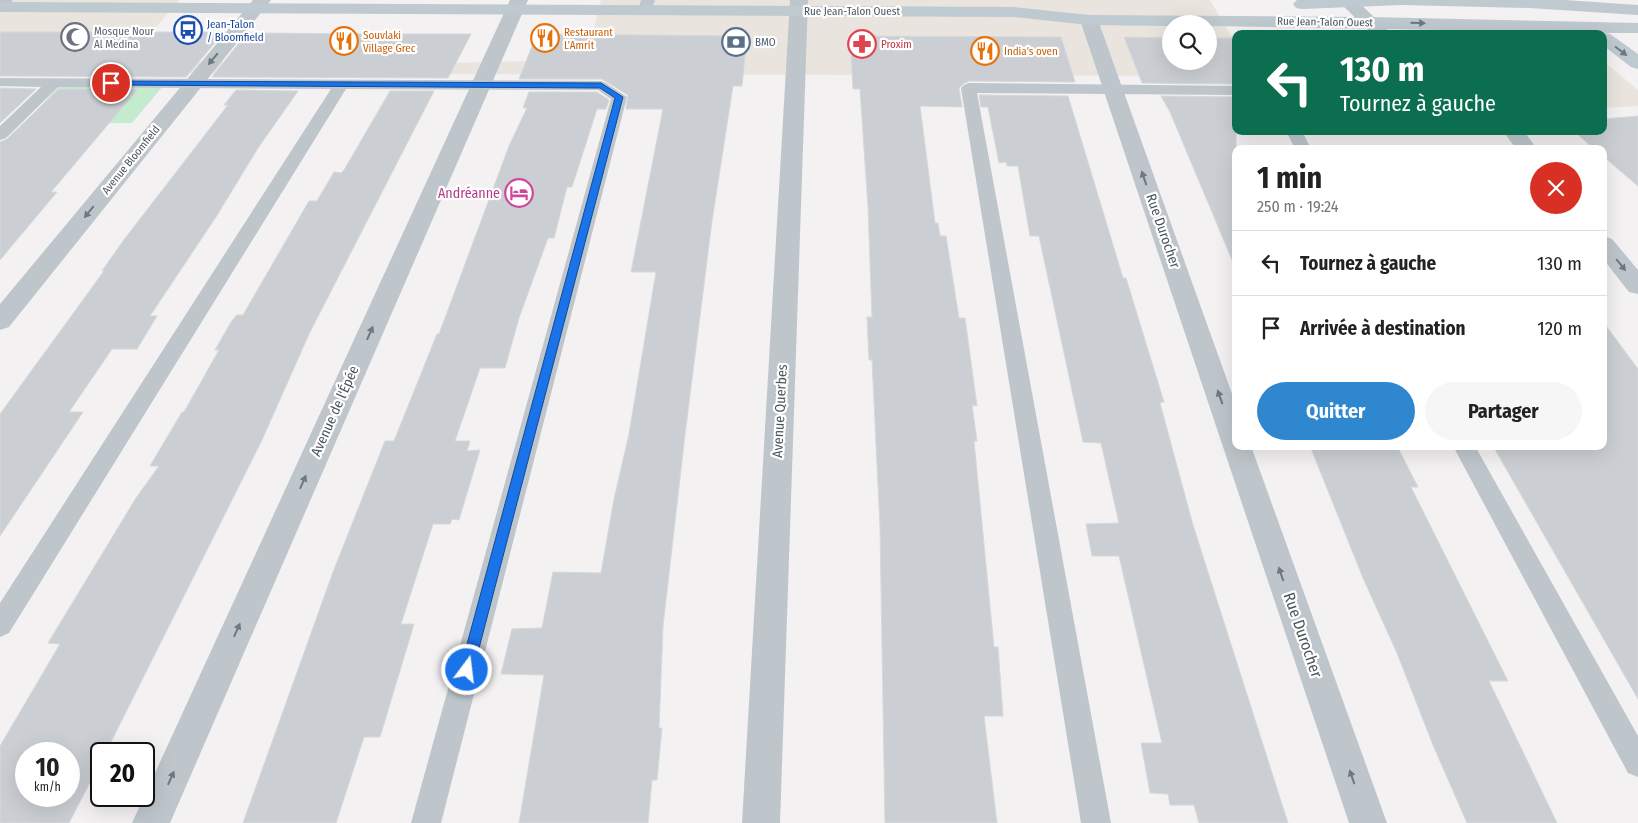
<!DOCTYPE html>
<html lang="fr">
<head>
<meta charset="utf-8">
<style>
	body { margin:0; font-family:"Fira Sans Condensed",sans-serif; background:#f6f6f6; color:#222; height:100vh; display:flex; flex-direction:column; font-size:19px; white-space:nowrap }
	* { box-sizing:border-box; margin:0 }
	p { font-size:16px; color:#767676 }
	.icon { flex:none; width:28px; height:28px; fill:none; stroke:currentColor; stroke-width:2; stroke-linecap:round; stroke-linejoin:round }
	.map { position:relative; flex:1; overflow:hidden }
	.drawer { position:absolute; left:1232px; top:145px; width:375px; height:305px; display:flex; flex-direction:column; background:#fff; border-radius:10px; box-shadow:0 5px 20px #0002 }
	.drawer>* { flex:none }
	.hud { position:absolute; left:1232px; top:30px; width:375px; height:105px; border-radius:10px; box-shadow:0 5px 20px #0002; background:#0b6e4f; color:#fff; overflow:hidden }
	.tools { position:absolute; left:1162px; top:15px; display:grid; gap:10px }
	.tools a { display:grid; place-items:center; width:55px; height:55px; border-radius:50%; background:#fff; box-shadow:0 5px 20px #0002; font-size:25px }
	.speed { position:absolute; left:15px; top:742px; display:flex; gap:10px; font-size:25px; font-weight:700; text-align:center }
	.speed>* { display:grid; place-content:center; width:65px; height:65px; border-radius:50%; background:#fff; box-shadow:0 5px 20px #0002; line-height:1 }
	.speed small { font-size:12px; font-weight:400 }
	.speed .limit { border:2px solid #111; border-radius:8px; background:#fff; color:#111 }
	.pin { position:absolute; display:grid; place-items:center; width:42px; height:42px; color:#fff; margin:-21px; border:2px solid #fff; border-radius:50%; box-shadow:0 1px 5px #0007 }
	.me { position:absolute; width:55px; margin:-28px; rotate:15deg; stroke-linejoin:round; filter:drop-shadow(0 0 4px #0008) }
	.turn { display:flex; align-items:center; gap:18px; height:105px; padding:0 25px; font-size:22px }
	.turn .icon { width:65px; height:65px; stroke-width:2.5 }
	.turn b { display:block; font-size:35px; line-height:42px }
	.round { display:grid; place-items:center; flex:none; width:52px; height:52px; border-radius:26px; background:#f6f6f6 }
	.headline { display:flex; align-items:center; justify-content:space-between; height:85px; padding:0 25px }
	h1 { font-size:30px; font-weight:700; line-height:38px }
	.cta { display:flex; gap:10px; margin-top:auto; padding:10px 25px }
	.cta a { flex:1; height:58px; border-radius:30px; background:#2f88cf; color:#fff; font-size:20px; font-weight:700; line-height:58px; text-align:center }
	.cta a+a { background:#f6f6f6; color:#222 }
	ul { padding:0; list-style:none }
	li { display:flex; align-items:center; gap:15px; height:65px; padding:0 25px; border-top:1px solid #e0e0e0 }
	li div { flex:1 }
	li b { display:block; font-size:19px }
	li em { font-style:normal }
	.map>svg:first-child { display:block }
	.commercial { fill:#e9e5de; fill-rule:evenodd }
	.green { fill:#c5ebcf }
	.building { fill:#cbcfd3; stroke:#d6d8db; fill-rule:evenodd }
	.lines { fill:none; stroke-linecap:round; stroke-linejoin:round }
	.service { fill:#bec6cc; fill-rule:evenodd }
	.minor { fill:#bec6cc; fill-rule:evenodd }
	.tertiary { fill:#bec6cc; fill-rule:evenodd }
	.secondary { fill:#bfc9d0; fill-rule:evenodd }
	.oneway { fill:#6e787f }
	.oneway2 { fill:#6e787e }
	.route { fill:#1a73e8; stroke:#114b97 }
	.labels { text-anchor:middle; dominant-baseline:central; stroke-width:4.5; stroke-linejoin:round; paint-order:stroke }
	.far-street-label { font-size:11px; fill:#4b565c; stroke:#fff }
	.far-transit-label { font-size:11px; fill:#164399; stroke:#fff; text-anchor:start }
	.far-worship-label { font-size:11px; fill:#5b616d; stroke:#fff; text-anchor:start }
	.far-food-label { font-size:11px; fill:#c56008; stroke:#fff; text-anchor:start }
	.far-service-label { font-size:11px; fill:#4e5e75; stroke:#fff; text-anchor:start }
	.far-health-label { font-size:11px; fill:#be3a42; stroke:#fff; text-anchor:start }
	.hotel-label { font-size:14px; fill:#b23c85; stroke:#fff; text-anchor:end }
	.street-label { font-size:14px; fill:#4b565c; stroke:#fff }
	.near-street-label { font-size:16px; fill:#4b565c; stroke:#fff }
</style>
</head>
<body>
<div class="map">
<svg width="1638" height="823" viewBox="0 0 1638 823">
	<rect width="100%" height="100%" fill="#f3f1f1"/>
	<path class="commercial" d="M0,0H180L145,39L168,61L449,63L536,61L592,35L601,0H1210L1232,37H1236V76L0,73ZM1171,24H1209V61H1171Z
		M1604,62L1638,90V106L1604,108Z"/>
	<path class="green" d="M59,86H163L132,123L24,124Z"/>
	<path class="building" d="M0,32H204L223,33L186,77L0,76Z
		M247,33L386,34H471L448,78L212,77Z
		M537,34L747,36L742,86H733L712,221L685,435L663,626L659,728H662L657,780H652L648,823H519L544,675L501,674L512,629L542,628L553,572L601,573L614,499L629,434L656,272H631L663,109H626L628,95L602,79H519Z
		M850,36L1061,37L1075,82L969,81L963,84L959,88L962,107L920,106L935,223H938L940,236H946L959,318H965L977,406L972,405L977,441H974L994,647H998L1003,716H984L997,823H885L880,527L872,360H869L867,317H872L868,207L860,89H853Z
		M1124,37L1171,38V61H1209V38H1236V84L1142,83Z
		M0,88L36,89L0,123Z
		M59,89H138L51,192H57L0,260V142L7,139Z
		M236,90L298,91L258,148L216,217L150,316H157L137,349H112L69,412H83L0,536V414L104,271H102L123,241L228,105H224Z
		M390,91H434L309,334L262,440L105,754H101V761L69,823H0V746L60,644L48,643L136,498L159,466H150L182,412H184L219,350H215L231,322L237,315H243L309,201H317L334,172L341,173L344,170ZM26,754H69V796H26Z
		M529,92H597L609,100L606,109H597L572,187H567L554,238H548L519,318L505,368H480L455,441H470L467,451L480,450L459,520L452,519L450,524H433L401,624H414L380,737H364L336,823H243L333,572L385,441H394L437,334H439L509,146L527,108H523Z
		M979,95L1068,96L1123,278H1126L1164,402L1160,403L1193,525L1288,823H1199L1194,805H1170L1168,794L1150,793L1141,743H1162L1119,556H1092L1086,524L1119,523L1101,443L1083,442L1039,236H1030L1018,166H1007L1006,162L999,163L988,107H981Z
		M1161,96L1236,97V267H1235L1170,112Z
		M1638,116V186L1604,157V149H1594L1574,131H1604V119Z
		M1604,323L1638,369V699L1493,446H1604Z
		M1310,446H1397L1418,487H1411L1508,681H1489L1557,823H1467L1433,745L1397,653L1363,578Z"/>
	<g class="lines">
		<path class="service" d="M641,0H655L650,14L645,15L638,11Z
			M0,78L601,81L606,83L627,97L441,823H411L611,99L598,90L346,89L9,633L0,637V603L331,89L58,87L6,138L0,140V126L41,87L0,86Z
			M969,83L1236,86V95L977,93L1111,823H1081L961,88L964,85Z
			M1286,131H1302L1311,149H1295Z
			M1453,446H1475L1638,736V777L1628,773Z"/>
		<path class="minor" d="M0,0H13L6,8L0,9Z
			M253,0H271L9,327L0,330V304Z
			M510,0H528L170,823H132Z
			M1337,0H1356L1392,34H1372Z
			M1089,15L1095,16L1098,20L1236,405V446H1251L1387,823H1349L1080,20L1083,16Z
			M1503,131H1524L1537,149H1516Z
			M1604,236L1612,239L1638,270V294L1629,292L1604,260Z"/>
		<path class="tertiary" d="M790,0H808L780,823H742Z"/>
		<path class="secondary" d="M1297,0H1565L1638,5V15L1530,8L1402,5L1302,9L1296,8L1293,4Z
			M0,2L1013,7L1089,15L1369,17L1638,23V33H1605L1610,34L1638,54V69L1631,67L1604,46V34H1599L1604,33L1209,26V24H1171V26L1089,25L1013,17L0,12Z"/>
	</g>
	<defs><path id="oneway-solid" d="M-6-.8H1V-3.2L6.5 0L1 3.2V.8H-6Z" transform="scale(1.25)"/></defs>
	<g class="oneway">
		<use href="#oneway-solid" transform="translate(1418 23) rotate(1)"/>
		<use href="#oneway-solid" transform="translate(1621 51) rotate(37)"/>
	</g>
	<g class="oneway2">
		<use href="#oneway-solid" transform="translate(213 59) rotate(130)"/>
		<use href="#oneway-solid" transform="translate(1144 178) rotate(-109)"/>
		<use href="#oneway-solid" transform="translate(89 212) rotate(129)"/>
		<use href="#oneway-solid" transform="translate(1621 265) rotate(51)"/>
		<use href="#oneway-solid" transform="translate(370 333) rotate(-66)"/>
		<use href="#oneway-solid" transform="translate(1220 397) rotate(-109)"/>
		<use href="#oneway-solid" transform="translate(303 482) rotate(-66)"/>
		<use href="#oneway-solid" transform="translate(1281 574) rotate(-109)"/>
		<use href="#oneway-solid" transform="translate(237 630) rotate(-66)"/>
		<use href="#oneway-solid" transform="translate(1352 777) rotate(-109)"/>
		<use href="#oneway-solid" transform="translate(171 778) rotate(-66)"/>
	</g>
	<path class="route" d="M108,81L601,83L623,97L472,675L467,677L462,675L460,670L615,98L600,88L111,85L108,84Z"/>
	<defs>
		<symbol id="bus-ring" viewBox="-11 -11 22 22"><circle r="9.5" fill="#fff" stroke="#1a4fb4" stroke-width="1.5"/><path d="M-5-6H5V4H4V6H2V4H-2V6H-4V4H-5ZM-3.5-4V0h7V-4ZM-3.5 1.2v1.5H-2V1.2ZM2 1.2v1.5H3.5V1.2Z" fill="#1a4fb4"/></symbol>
		<symbol id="mosque-ring" viewBox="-11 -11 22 22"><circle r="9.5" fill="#fff" stroke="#6b7280" stroke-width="1.5"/><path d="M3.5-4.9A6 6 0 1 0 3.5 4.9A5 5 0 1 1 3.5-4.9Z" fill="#6b7280"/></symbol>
		<symbol id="restaurant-ring" viewBox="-11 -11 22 22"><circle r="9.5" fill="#fff" stroke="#e8710a" stroke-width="1.5"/><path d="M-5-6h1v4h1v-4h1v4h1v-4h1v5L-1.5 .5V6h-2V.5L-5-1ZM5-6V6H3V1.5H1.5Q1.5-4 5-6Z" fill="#e8710a"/></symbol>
		<symbol id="bank-ring" viewBox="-11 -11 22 22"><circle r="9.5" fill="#fff" stroke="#5c6f8a" stroke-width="1.5"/><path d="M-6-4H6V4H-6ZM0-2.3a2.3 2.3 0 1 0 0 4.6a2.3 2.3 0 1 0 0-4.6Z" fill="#5c6f8a"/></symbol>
		<symbol id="pharmacy-ring" viewBox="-11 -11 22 22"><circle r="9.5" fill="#fff" stroke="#e0444e" stroke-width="1.5"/><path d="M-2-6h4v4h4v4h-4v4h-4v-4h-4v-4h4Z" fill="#e0444e"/></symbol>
		<symbol id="hotel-ring" viewBox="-11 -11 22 22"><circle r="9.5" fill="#fff" stroke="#d1479c" stroke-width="1.5"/><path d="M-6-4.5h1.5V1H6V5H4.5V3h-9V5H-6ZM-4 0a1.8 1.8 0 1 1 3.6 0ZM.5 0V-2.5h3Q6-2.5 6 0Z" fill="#d1479c"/></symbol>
	</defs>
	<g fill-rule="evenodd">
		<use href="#bus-ring" x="172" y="14" width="32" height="32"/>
		<use href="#mosque-ring" x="59" y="21" width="32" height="32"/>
		<use href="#restaurant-ring" x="529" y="22" width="32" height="32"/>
		<use href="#restaurant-ring" x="328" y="25" width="32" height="32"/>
		<use href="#bank-ring" x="720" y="26" width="32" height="32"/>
		<use href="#pharmacy-ring" x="846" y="28" width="32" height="32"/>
		<use href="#restaurant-ring" x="969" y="35" width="32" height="32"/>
		<use href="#hotel-ring" x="503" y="177" width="32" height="32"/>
	</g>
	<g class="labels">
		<g class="far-street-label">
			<text x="852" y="11">Rue Jean-Talon Ouest</text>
			<text transform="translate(1325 22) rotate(1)">Rue Jean-Talon Ouest</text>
			<text transform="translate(131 160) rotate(-51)">Avenue Bloomfield</text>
		</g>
		<g class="far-transit-label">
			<text x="207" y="24">Jean-Talon<tspan x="207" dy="13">/ Bloomfield</tspan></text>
		</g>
		<g class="far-worship-label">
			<text x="94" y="31">Mosque Nour<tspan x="94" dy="13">Al Medina</tspan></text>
		</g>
		<g class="far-food-label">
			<text x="564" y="32">Restaurant<tspan x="564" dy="13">L’Amrit</tspan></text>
			<text x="363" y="35">Souvlaki<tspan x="363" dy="13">Village Grec</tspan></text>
			<text x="1004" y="51">India's oven</text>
		</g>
		<g class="far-service-label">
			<text x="755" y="42">BMO</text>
		</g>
		<g class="far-health-label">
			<text x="881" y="44">Proxim</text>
		</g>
		<g class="hotel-label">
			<text x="500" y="193">Andréanne</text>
		</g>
		<g class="street-label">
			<text transform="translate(1163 231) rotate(71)">Rue Durocher</text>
			<text transform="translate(335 411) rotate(-66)">Avenue de l'Épée</text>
			<text transform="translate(780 411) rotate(-87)">Avenue Querbes</text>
		</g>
		<g class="near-street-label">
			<text transform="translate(1303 635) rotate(71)">Rue Durocher</text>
		</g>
	</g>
</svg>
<div class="tools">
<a><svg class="icon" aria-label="search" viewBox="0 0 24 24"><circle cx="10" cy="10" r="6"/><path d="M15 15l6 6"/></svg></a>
</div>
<div class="speed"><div>10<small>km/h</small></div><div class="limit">20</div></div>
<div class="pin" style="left:111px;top:83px;background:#d93025"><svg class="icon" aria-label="arrive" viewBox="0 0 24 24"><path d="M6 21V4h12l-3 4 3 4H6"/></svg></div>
<svg class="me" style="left:467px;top:670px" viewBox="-20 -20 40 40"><circle r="17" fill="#1a73e8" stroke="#fff" stroke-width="3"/><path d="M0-11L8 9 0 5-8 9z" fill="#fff"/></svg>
<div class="hud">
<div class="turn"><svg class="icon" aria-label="left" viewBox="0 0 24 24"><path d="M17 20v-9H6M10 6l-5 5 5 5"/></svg><div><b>130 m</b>Tournez à gauche</div></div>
</div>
<section class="drawer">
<div class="headline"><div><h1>1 min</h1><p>250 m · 19:24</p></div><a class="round" style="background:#d93025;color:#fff"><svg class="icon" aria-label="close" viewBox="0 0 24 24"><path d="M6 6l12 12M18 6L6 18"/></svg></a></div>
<ul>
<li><svg class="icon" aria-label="left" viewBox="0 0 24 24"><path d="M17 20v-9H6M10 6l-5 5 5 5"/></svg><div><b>Tournez à gauche</b></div><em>130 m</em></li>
<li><svg class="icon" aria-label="arrive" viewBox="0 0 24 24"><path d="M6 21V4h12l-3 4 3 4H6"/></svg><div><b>Arrivée à destination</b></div><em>120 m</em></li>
</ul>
<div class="cta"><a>Quitter</a><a>Partager</a></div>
</section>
</div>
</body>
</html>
